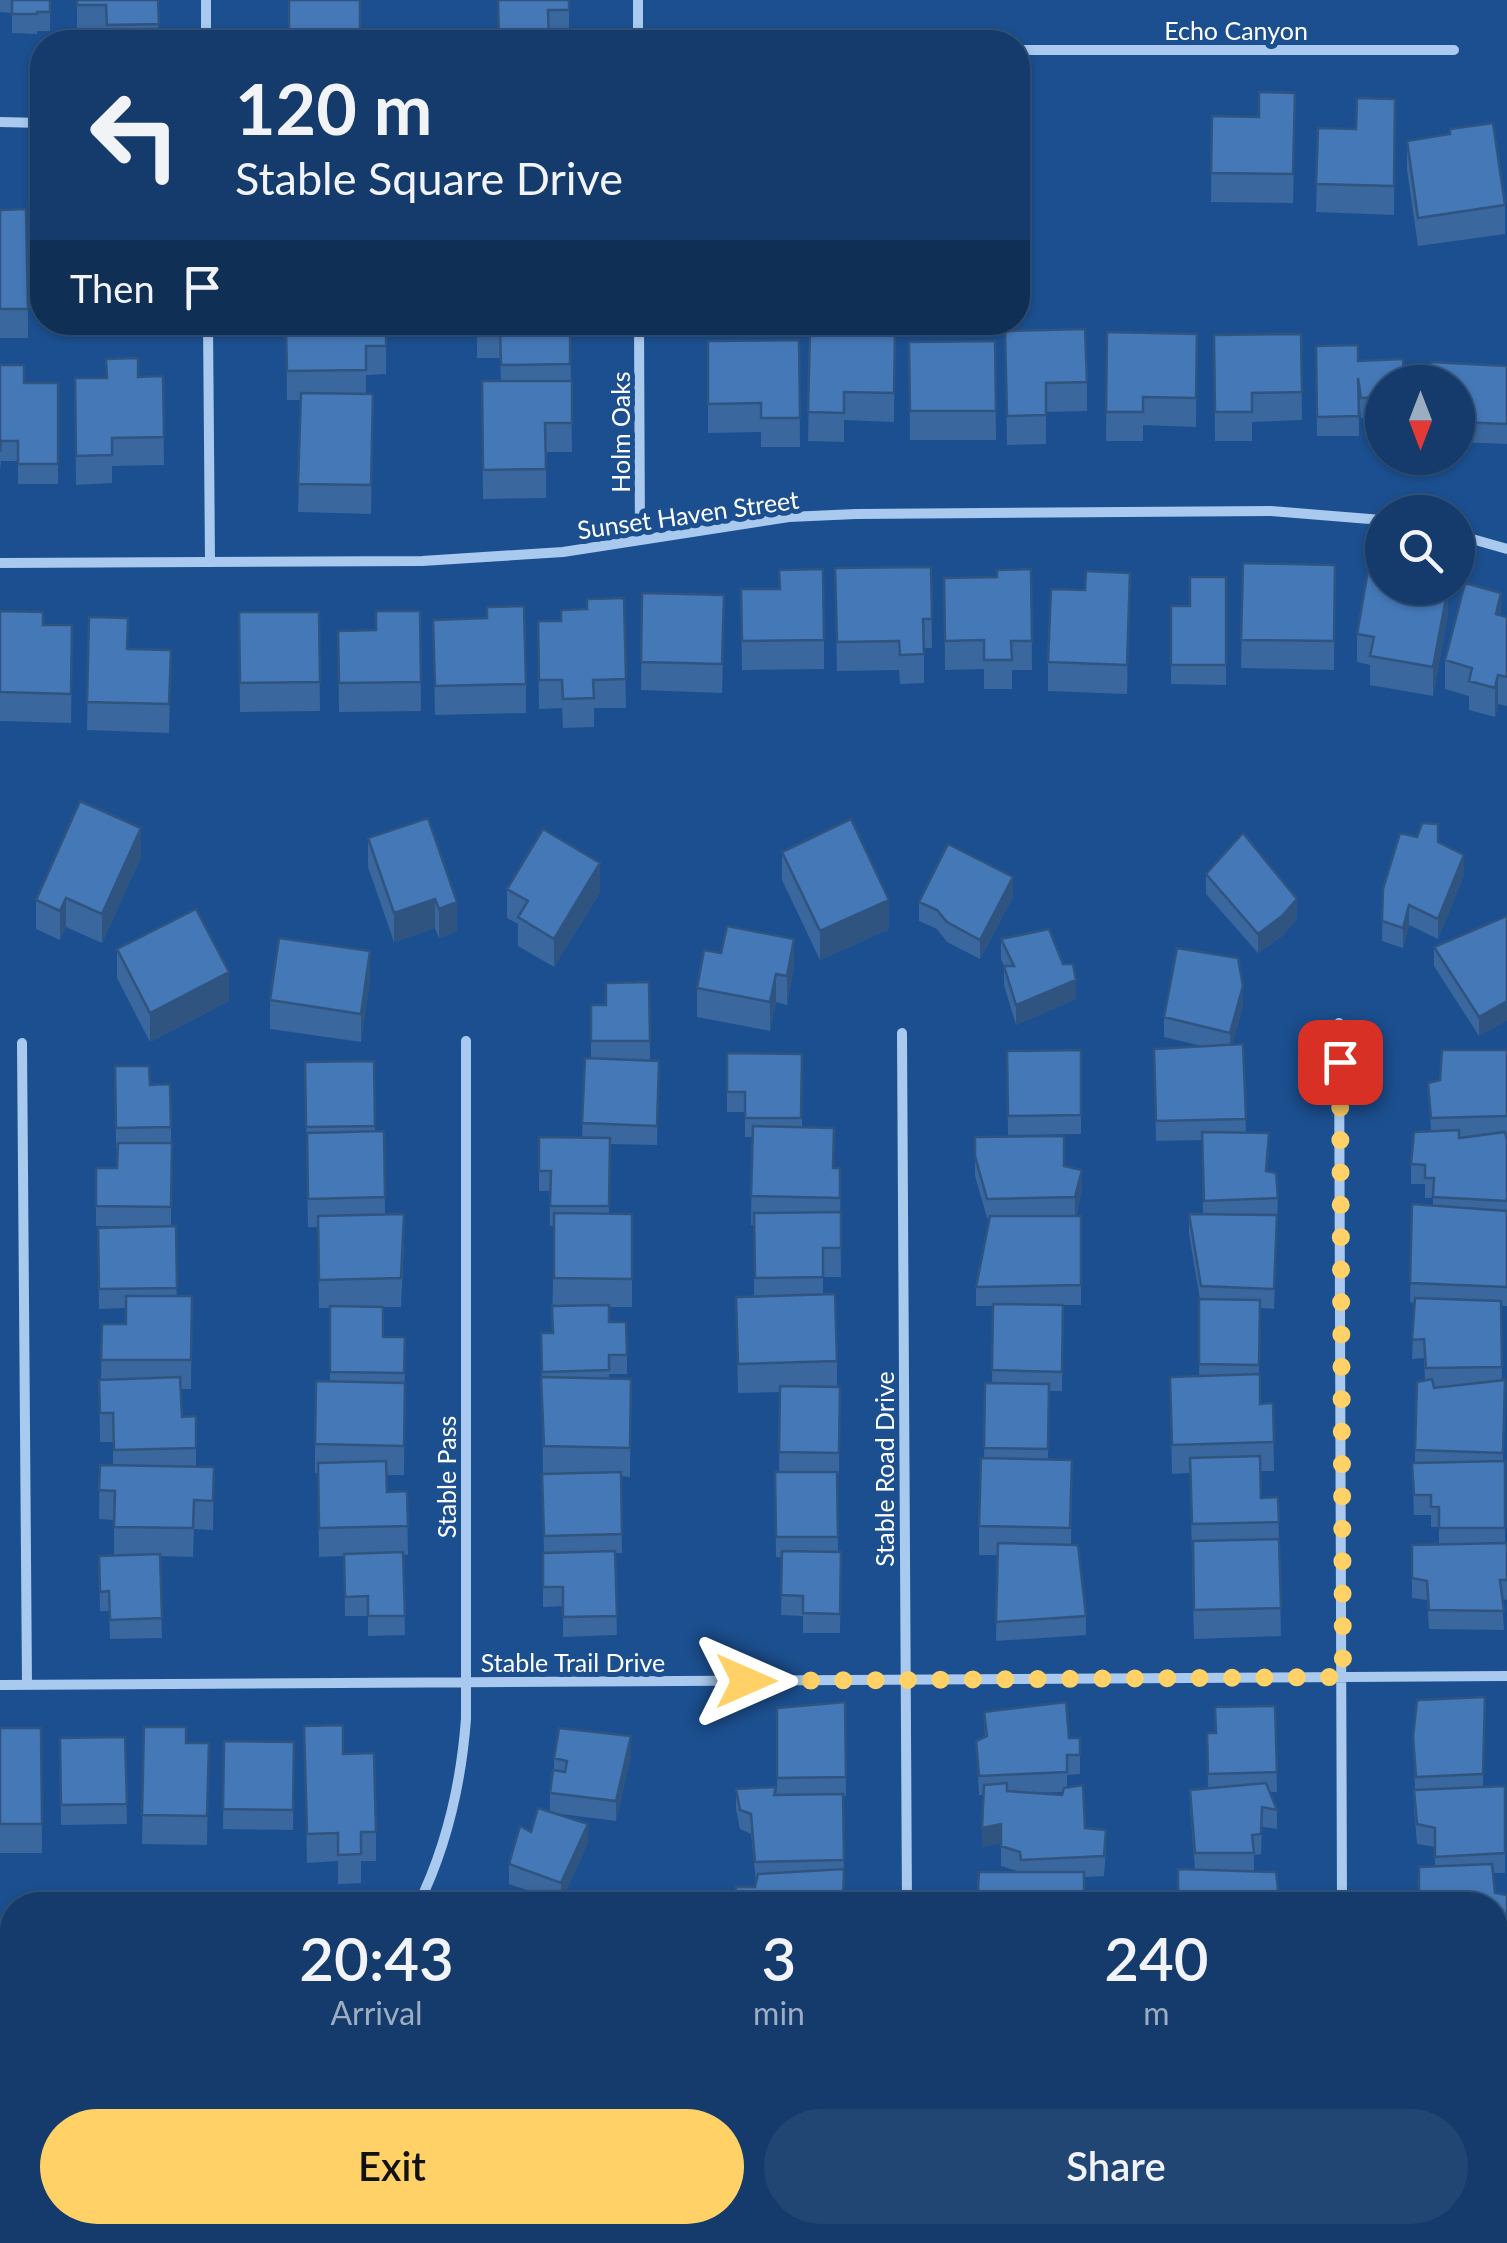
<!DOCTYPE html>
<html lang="en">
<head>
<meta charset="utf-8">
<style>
	body { margin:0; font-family:Lato,sans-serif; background:#214673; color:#f1f3f6; height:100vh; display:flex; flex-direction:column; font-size:38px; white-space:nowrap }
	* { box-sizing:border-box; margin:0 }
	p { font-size:32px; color:#9dadc1 }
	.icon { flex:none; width:55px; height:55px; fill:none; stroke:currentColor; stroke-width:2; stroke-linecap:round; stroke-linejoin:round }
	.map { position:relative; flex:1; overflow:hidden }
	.details { position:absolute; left:0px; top:1892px; width:1508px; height:352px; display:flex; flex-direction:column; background:#143b6b; border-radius:40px 40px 0 0; box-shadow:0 2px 8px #0004,0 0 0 2px #33557e }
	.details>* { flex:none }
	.guide { position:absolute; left:30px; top:30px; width:1000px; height:305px; border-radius:40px; box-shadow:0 2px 8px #0004,0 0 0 2px #33557e; background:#143b6b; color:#f1f3f6; overflow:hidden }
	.needle { width:65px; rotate:180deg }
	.fabs { position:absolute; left:1365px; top:365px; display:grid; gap:20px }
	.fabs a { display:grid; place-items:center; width:110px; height:110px; border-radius:50%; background:#143b6b; box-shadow:0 2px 8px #0004,0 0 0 2px #33557e; font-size:50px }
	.pin { position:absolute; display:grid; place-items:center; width:85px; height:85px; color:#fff; margin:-42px; border-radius:20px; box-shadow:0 5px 15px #0006 }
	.me { position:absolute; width:110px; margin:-55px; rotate:90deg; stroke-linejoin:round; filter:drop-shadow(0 0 8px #0008) }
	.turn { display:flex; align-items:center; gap:35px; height:210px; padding:0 40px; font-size:45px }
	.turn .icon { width:130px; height:130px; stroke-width:2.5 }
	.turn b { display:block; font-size:70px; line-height:85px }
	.then { display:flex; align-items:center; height:95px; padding:0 40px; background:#0003; gap:20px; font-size:38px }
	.eta { display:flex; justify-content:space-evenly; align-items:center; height:170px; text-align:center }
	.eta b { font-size:60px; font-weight:600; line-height:70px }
	.button { display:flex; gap:20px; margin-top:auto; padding:20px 40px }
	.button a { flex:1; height:115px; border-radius:60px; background:#ffd166; color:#111; font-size:40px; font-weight:600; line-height:115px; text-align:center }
	.button a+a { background:#214673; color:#f1f3f6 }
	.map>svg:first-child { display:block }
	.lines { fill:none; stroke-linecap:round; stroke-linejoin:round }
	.street { stroke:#a9c9ee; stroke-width:10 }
	.wall { fill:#3a679d; fill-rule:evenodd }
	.shaded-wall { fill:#305480 }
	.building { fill:#4478b7; stroke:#305480; stroke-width:2.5 }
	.route { stroke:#ffd166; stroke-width:18; stroke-dasharray:0 32.4 }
	.labels { text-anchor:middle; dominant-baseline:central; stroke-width:10; stroke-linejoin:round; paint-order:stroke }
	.street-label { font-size:25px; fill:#fff; stroke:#1b4f8f }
</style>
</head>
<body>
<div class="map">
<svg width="1507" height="2243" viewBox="0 0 1507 2243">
	<rect width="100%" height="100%" fill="#1b4f8f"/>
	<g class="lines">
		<path class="street" d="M206,0V42
			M638,0V42
			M1018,50H1454
			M0,122L42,123
			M208,322L210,562
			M639,322L640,540
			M1458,535L1507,549
			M0,563L422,561L563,552L789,517L856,514L1271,511L1382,520
			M1339,1023L1342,1905
			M902,1033L907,1905
			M22,1043L27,1685
			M0,1685L1507,1676
			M418,1905C447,1846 461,1785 466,1719V1041
			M221,2243L225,2232"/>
	</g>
	<path class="wall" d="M0,0H50V31H37V34L12,33V13L0,12Z
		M77,0H158L159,42H107L106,33L77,34Z
		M498,0H569V39H549Z
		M1395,99L1394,215L1316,212L1318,128L1356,129Z
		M1212,116L1295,122L1293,203L1211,202Z
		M1407,141L1505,205V234L1418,246L1407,170Z
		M0,210L28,309V338H0Z
		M386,322V374L366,375V394L373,423L371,514L298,512L301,400H287L286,332H306Z
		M477,322H570L572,452H546V498L483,499L482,381H501L500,358H477Z
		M810,331L895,333L894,422L844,420V442L808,441Z
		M1005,331L1087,382V411L1046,412V444L1007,445Z
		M1107,332L1197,334L1196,427L1143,425V441H1106Z
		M1301,334L1302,420L1252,422V441H1215L1214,335Z
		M799,340L800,447H761V432L708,433V341Z
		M995,341L996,440H910L909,342Z
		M1316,346L1358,361L1382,382V417L1361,418L1359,401V436H1317Z
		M0,365L24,383H58V484H18V461H1L0,472Z
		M1507,366V444L1458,442V382Z
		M163,376L164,465L112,466V483L76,485L75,378Z
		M1243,563L1335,565L1334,670L1241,668Z
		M931,567L932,648H924V683L900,684L899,670L837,671L835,568Z
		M1031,569L1032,670H1012V689H984V669L945,670L944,578L997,577Z
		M1226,577V685L1171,684V606H1190Z
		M741,589L824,640V669L742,670Z
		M642,593L724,624L722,693L641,690Z
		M624,598L626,708H594V727L563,728L562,708L539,709L538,621H561L587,609Z
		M1130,602L1127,694L1048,691V662Z
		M0,611L43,625L72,654L71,723L0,721Z
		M420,611L421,711L339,712L338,631L376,630Z
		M239,612H319L320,711L240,712Z
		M1448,614L1433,696L1370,685V665L1357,662V634Z
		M1501,615L1507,617V706L1498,704L1495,717L1469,710V696L1445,689V660Z
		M89,617L128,649L171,650L169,733L87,730Z
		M433,620L526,684V713L435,715Z
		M428,818L457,931L439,938L435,928L394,942L368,867V838Z
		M1438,842L1464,875L1438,939L1409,925L1403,948L1382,941L1383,889Z
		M782,852L889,929L820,960L782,880Z
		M141,857L102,943L66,927L60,940L36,929V900Z
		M1206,874L1297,919L1282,936L1258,953L1206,894Z
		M507,889L600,892L554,967L518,946V924L507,918Z
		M1013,897L980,959L947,942L937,929L919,921V902Z
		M1507,916L1479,1036L1434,966V947Z
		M1001,939L1063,964L1076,999L1016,1025L1004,985V966L1001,959Z
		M117,949L229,1001L150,1042L117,978Z
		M794,967L787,1005L776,1002L770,1031L697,1017V988Z
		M370,980L361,1042L270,1029V1000Z
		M649,982L650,1060L659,1061L657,1145L610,1144L609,1214H632V1307H609V1322L627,1355V1374H609V1378L631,1379L630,1477L621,1476L622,1553H615L617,1635L563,1637V1606L543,1607V1553H544L542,1474H543L541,1333H552L554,1226H550V1191H539V1137H582L585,1058L591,1059V1005H606Z
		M1243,1005L1232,1045L1243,1044L1246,1132L1269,1152L1267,1171L1278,1198L1274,1309L1260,1308L1259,1374L1260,1404L1273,1403L1274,1471H1261V1498L1278,1497L1281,1636L1194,1639L1190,1473L1172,1474L1170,1377L1199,1376L1200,1299L1189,1234V1214L1203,1215L1202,1140L1156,1141L1154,1068L1202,1046L1164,1037V1017Z
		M1507,1050V1306H1501L1503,1461H1505V1543H1507V1600L1502,1599L1504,1630L1429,1629L1427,1600L1412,1598V1545L1439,1544V1527H1431V1515H1414L1412,1463H1415V1450L1425,1381L1424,1358L1412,1359L1414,1303L1410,1302L1412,1204L1433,1206V1198H1425V1184H1411V1164L1431,1131L1428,1083L1440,1080Z
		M1007,1051L1081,1115V1134L1008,1135Z
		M727,1053L802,1054V1127L833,1168H840L841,1277H823V1295L837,1361V1387H840L839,1473H837L838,1552H841L840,1633H803V1616L781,1615L782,1557H776L775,1472H779L780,1392L738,1393L736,1297L754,1296V1225H751L752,1137H745V1112H727Z
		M374,1061L375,1131H384L385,1214L404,1243L401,1307H383V1337H405L404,1475H387V1492L407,1491L408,1555H403L405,1635L368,1636V1616H345L344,1556L319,1557L318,1473H315V1444L330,1381V1308H319L318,1227H308L305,1062Z
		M115,1066L150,1085L171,1127V1227L177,1296H192L191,1389H181L182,1417L196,1416V1467H214L213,1530L194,1529L193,1557L160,1556L162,1638L110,1639L109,1611H100L99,1556L114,1555V1520L99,1519L100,1465H113V1442H100L99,1380H101L102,1324H126V1308L99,1309L98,1228L162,1227L96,1226V1168H117L118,1148H116Z
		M975,1137L1064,1166L1082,1190L1076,1216H1081V1305H1054H1063L1062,1391H1049L1048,1459L1072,1460L1071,1544L1086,1616V1635L996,1641L997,1555H979V1526L984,1458L985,1383H992L993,1306H976V1287L990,1218H987L975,1176Z
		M1485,1697L1483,1787L1505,1786V1873H1493L1495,1893L1507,1895V2043L1495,2042V1905L1435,1866V1847L1417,1844L1414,1809L1415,1790L1413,1737Z
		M845,1702L846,1796H843L844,1889L755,1887L756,1882L751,1834L740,1829L736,1809V1789L776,1787L777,1795V1708Z
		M1275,1706L1277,1792H1270L1277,1810V1829L1262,1827L1261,1854L1254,1855V1872L1280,1905H1178L1195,1869L1190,1809V1790L1208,1788L1207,1733H1215Z
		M984,1712L1069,1738H1080V1774L1067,1775V1788L1085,1828L1106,1850L1104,1876L1084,1877L1020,1872L1001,1866V1843L982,1847L984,1795H979L976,1741L985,1737ZM1063,1792L1062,1795L1029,1793Z
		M304,1726L343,1754L376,1832V1861H361V1883L338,1884V1861L307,1863Z
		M144,1727L186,1743H209L207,1845L142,1844Z
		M0,1728H41L42,1853H0Z
		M125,1737L127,1824L61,1825L60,1738Z
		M224,1741L294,1742L293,1830L223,1829Z
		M631,1755L616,1821L553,1813L588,1843L561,1902L509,1884V1864L550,1812V1793L554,1770V1758Z
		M1495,2061L1507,2066V2157L1495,2151Z
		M792,2232H869L866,2243H848L818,2233L815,2243H800L792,2240Z
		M943,2232H1037V2240L1028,2243H987L986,2239L970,2243H946Z"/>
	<path class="shaded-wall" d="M1130,573V602L1127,694V665Z
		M1448,588V614L1433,696V667Z
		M1501,593V621L1496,614Z
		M1498,675V704L1495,717V688Z
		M141,828V857L102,943V914Z
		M1464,855V875L1438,939V919Z
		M600,863V892L554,967V939Z
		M1013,877V897L980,959V940Z
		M66,898V927L60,940V911Z
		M435,899V928L394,942V913Z
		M1297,899V919L1282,936L1258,953V934Z
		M889,900V929L820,960V931Z
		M457,902V931L439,938V909Z
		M1409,905V925L1403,948V928Z
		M794,939V967L787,1005V976Z
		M370,951V980L361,1042V1014Z
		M229,972V1001L150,1042V1013Z
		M776,974V1002L770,1031V1002Z
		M1076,980V999L1016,1025V1005Z
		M1243,986V1005L1230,1053V1033Z
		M1507,1001V1021L1479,1036V1017Z
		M1082,1170V1190L1075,1217V1197Z
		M631,1736V1755L616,1821V1801Z
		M588,1824V1843L561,1902V1883Z
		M1001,1824V1843L982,1847V1828Z
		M864,2232H869L866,2243H864Z
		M947,2232H986V2239L970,2243H947Z
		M999,2232H1037V2240L1028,2243H989V2235Z"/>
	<path class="building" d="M12,0H50V12H37V14H12Z
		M77,0H158L159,24L107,25L106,5H77Z
		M289,0H360V42H289Z
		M498,0H569V10H548L549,42H499Z
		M1259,92L1295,93L1293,174L1211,173L1212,116L1259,117Z
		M1357,98L1395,99L1394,186L1316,184L1318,128L1356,129Z
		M1493,123L1505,205L1418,218L1407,141L1450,134V129Z
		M26,209L28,309H0V210Z
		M306,322H386V346H366V370L287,371L286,332H307Z
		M477,322H570V364L501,365L500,329H477Z
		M1085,329L1087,382L1046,383V415L1007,416L1005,331Z
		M810,331L895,333L894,393L844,392V413L808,412Z
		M1107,332L1197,334L1196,398L1143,397V412H1106Z
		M1301,334L1302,392L1252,393V412H1215L1214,335Z
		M799,340L800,418H761V403L708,404V341Z
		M995,341L996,411H910L909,342Z
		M1358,345V361L1403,359L1404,382H1382V397L1361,398L1358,378L1359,416L1317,417L1316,346Z
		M138,358V377L163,376L164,437L112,438V455L76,456L75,378H107L106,359Z
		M1431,362L1507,366V424L1458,422V382H1430Z
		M0,365H24V383H58V464H18V441H1L0,452Z
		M482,381H572V423H545L546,469L483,470Z
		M301,393L373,394L371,485L298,484Z
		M1243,563L1335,565L1334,641L1241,640Z
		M931,567L932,619H923L924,654L900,655L899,641L837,642L835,568Z
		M823,569L824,640L742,641L741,589H780L779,570Z
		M1031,569L1032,641H1011L1012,660H984V640L945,641L944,578L997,577V570Z
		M1086,571L1130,573L1127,665L1048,662L1051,589L1085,590Z
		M1368,571L1382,573V588H1448L1433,667L1370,656L1374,637L1357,634Z
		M1190,577H1226V665H1171V606H1190Z
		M1465,583L1501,593L1496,614L1507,617V677L1498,675L1495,688L1469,681L1472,668L1445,660Z
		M642,593L724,595L722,664L641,662Z
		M624,598L626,679L593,680L594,698L563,699L562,680H539L538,621H561V610L587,609V599Z
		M524,606L526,684L435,686L433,620L487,618V607Z
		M0,611L43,612V625H72L71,694L0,692Z
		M376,611H420L421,682L339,683L338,631L376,630Z
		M239,612H319L320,682L240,683Z
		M89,617L128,618L127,649L171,650L169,704L87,702Z
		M80,801L141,828L102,914L66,898L60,911L36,900Z
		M428,818L457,902L439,909L435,899L394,913L368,838Z
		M851,819L889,900L820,931L782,852Z
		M1422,823L1438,824V842L1464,855L1438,919L1409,905L1403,928L1382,921L1383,889L1400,833L1417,837Z
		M543,829L600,863L554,939L518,917L528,901L507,889Z
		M1243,833L1297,899L1282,916L1258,934L1206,874Z
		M948,844L1013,877L980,940L947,922L937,910L919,902Z
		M196,909L229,972L150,1013L117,949Z
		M1507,916V1001L1479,1017L1434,947Z
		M727,926L794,939L787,976L776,974L770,1002L697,988L704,950L721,953Z
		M1049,929L1063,964H1073L1076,980L1016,1005L1004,966H1014L1001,939Z
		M279,938L370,951L361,1014L270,1000Z
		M1177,948L1238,958L1243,986L1230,1033L1164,1017Z
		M649,982L650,1041H591V1005H606V983Z
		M1243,1044L1246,1119L1156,1121L1154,1049Z
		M1081,1050V1115L1008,1116L1007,1051Z
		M1442,1050H1507V1116L1431,1118L1428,1083L1440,1080Z
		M727,1053L802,1054L801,1118H745V1092H727Z
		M585,1058L659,1061L657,1126L582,1123Z
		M374,1061L375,1126L306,1127L305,1062Z
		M115,1066H149L150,1085L170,1084L171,1127L116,1128Z
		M753,1126L834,1128L833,1168H840V1198L751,1196Z
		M1459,1130V1138L1505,1132L1507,1140V1201L1433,1197L1434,1178H1425V1165L1411,1164L1414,1132Z
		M384,1131L385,1197L308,1199L307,1133Z
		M1202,1132L1269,1133L1266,1171L1276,1173L1278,1198L1204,1201Z
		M1064,1136V1166L1082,1170L1075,1197L987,1199L975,1156V1137Z
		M539,1137L610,1138L609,1206H550L551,1171H539Z
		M118,1143H172L171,1207L96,1206V1168H117Z
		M1412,1204L1507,1211V1287L1410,1283Z
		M841,1212V1248H823V1277L755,1278L754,1213Z
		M554,1213L632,1214V1279L554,1278Z
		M404,1214L401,1278L319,1280L318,1216Z
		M1189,1214L1277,1215L1274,1289L1201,1286Z
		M990,1216H1081V1285L976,1287Z
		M176,1226L177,1288L99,1289L98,1228Z
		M835,1294L837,1361L738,1364L736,1297Z
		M126,1296H192L191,1360H101L102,1324H126Z
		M1415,1298L1501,1301L1502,1367L1426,1368L1424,1339L1412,1340Z
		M1199,1299L1260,1300L1259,1365L1199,1364Z
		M993,1304L1063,1305L1062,1372L992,1370Z
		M609,1305V1322H626L627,1355H609V1370L542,1372L541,1333H553L552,1306Z
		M330,1306L383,1307V1337H405L404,1373L330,1372Z
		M1260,1374V1404L1273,1403L1274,1442L1172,1445L1170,1377Z
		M180,1377L182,1417L196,1416V1448L114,1450L113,1413H100L99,1380Z
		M541,1377L631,1379L630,1448L544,1446Z
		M1432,1379L1434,1388L1505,1380L1503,1453L1415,1450L1417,1382Z
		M316,1381L405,1383L404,1446L315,1444Z
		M985,1383L1049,1384L1048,1449L984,1448Z
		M780,1386L840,1387L839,1453L779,1452Z
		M1260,1456L1261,1498L1278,1497L1279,1522L1192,1524L1190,1458Z
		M981,1458L1072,1460L1070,1528L979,1526Z
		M386,1461L387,1492L407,1491L408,1526L319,1528L318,1463Z
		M1505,1461V1528H1439V1507H1431V1495H1414L1412,1463Z
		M100,1465L214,1467L213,1501L194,1500L193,1528L114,1527L115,1491L99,1490Z
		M621,1472L622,1534L544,1536L542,1474Z
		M775,1472H837L838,1537H776Z
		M1279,1539L1281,1608L1194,1610L1193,1541Z
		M998,1543L1078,1545L1086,1616L996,1622Z
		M1507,1543V1580H1500L1504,1611L1429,1610L1427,1581L1412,1578V1545Z
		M615,1551L617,1616L563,1617V1587H543V1553Z
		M782,1551L841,1552L840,1614L803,1613V1596L781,1595Z
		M403,1552L405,1616H368V1596L345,1597L344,1554Z
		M160,1554L162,1618L110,1620L109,1591L100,1592L99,1556Z
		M1485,1697L1483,1774L1416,1777L1413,1737L1417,1700Z
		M845,1702L846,1777L777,1778V1708Z
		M1066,1702L1069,1738H1080V1755H1067V1772L979,1776L976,1741L987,1736L984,1712Z
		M1275,1706L1277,1772L1208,1774L1207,1733H1216L1215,1707Z
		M343,1725V1754L374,1753L376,1832H361V1854L338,1855V1833L307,1834L304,1726Z
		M144,1727H186V1743H209L207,1816L142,1815Z
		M0,1728H41L42,1824H0Z
		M559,1728L631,1736L616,1801L550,1793L553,1770L565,1772L567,1761L554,1758Z
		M125,1737L127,1804L61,1805L60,1738Z
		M224,1741L294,1742L293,1810L223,1809Z
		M1007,1783V1791L1062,1795L1064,1788L1083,1785L1085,1828L1106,1830L1104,1856L1021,1860L1020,1852L1001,1846V1824L982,1828L984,1785Z
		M1266,1783L1277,1810L1262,1807L1261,1834L1252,1835L1254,1853H1195L1190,1790Z
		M1505,1786V1853L1435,1857V1828L1417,1824L1414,1790Z
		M776,1787L774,1795L843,1794L844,1860L755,1862L751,1814L740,1810L736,1789Z
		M538,1808L588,1824L561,1883L509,1864L520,1826L531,1832Z
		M1492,1864L1495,1893L1507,1895V1933H1495V1905H1419V1867Z
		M844,1869L843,1905H736V1887H755L758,1874Z
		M1178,1869L1276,1872L1280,1905L1270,1904V1905H1178Z
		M979,1872H1084V1905H977Z
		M510,1892L534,1905H505Z
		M1495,1951H1507V2023H1495Z
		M1495,2061L1507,2066V2137L1495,2132Z
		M83,2232H142V2243H82Z"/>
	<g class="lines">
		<path class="route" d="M746,1681L1343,1677L1340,1062"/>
	</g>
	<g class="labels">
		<g class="street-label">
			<text x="1236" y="30">Echo Canyon</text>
			<text transform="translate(620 432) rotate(-90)">Holm Oaks</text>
			<text transform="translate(688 514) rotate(-8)">Sunset Haven Street</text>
			<text transform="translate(884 1469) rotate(-90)">Stable Road Drive</text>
			<text transform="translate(446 1477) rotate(-90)">Stable Pass</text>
			<text x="573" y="1662">Stable Trail Drive</text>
		</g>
	</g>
</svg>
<div class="fabs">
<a><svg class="needle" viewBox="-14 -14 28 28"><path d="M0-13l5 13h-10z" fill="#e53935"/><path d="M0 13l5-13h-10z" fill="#9dadc1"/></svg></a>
<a><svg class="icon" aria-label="search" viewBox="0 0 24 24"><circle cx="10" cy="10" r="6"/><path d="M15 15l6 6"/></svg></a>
</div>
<div class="pin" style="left:1340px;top:1062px;background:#d93025"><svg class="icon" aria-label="arrive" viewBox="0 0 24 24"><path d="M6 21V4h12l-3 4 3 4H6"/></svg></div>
<svg class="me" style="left:746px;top:1681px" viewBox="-20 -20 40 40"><path d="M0-17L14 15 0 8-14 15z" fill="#ffd166" stroke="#fff" stroke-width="4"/></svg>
<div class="guide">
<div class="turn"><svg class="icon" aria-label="left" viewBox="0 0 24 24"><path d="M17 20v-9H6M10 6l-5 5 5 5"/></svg><div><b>120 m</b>Stable Square Drive</div></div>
<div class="then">Then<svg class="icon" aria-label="arrive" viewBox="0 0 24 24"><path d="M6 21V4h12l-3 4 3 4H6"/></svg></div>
</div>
<section class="details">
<div class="eta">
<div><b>20:43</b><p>Arrival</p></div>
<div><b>3</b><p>min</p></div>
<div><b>240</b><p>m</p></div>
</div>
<div class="button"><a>Exit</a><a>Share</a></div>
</section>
</div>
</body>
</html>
